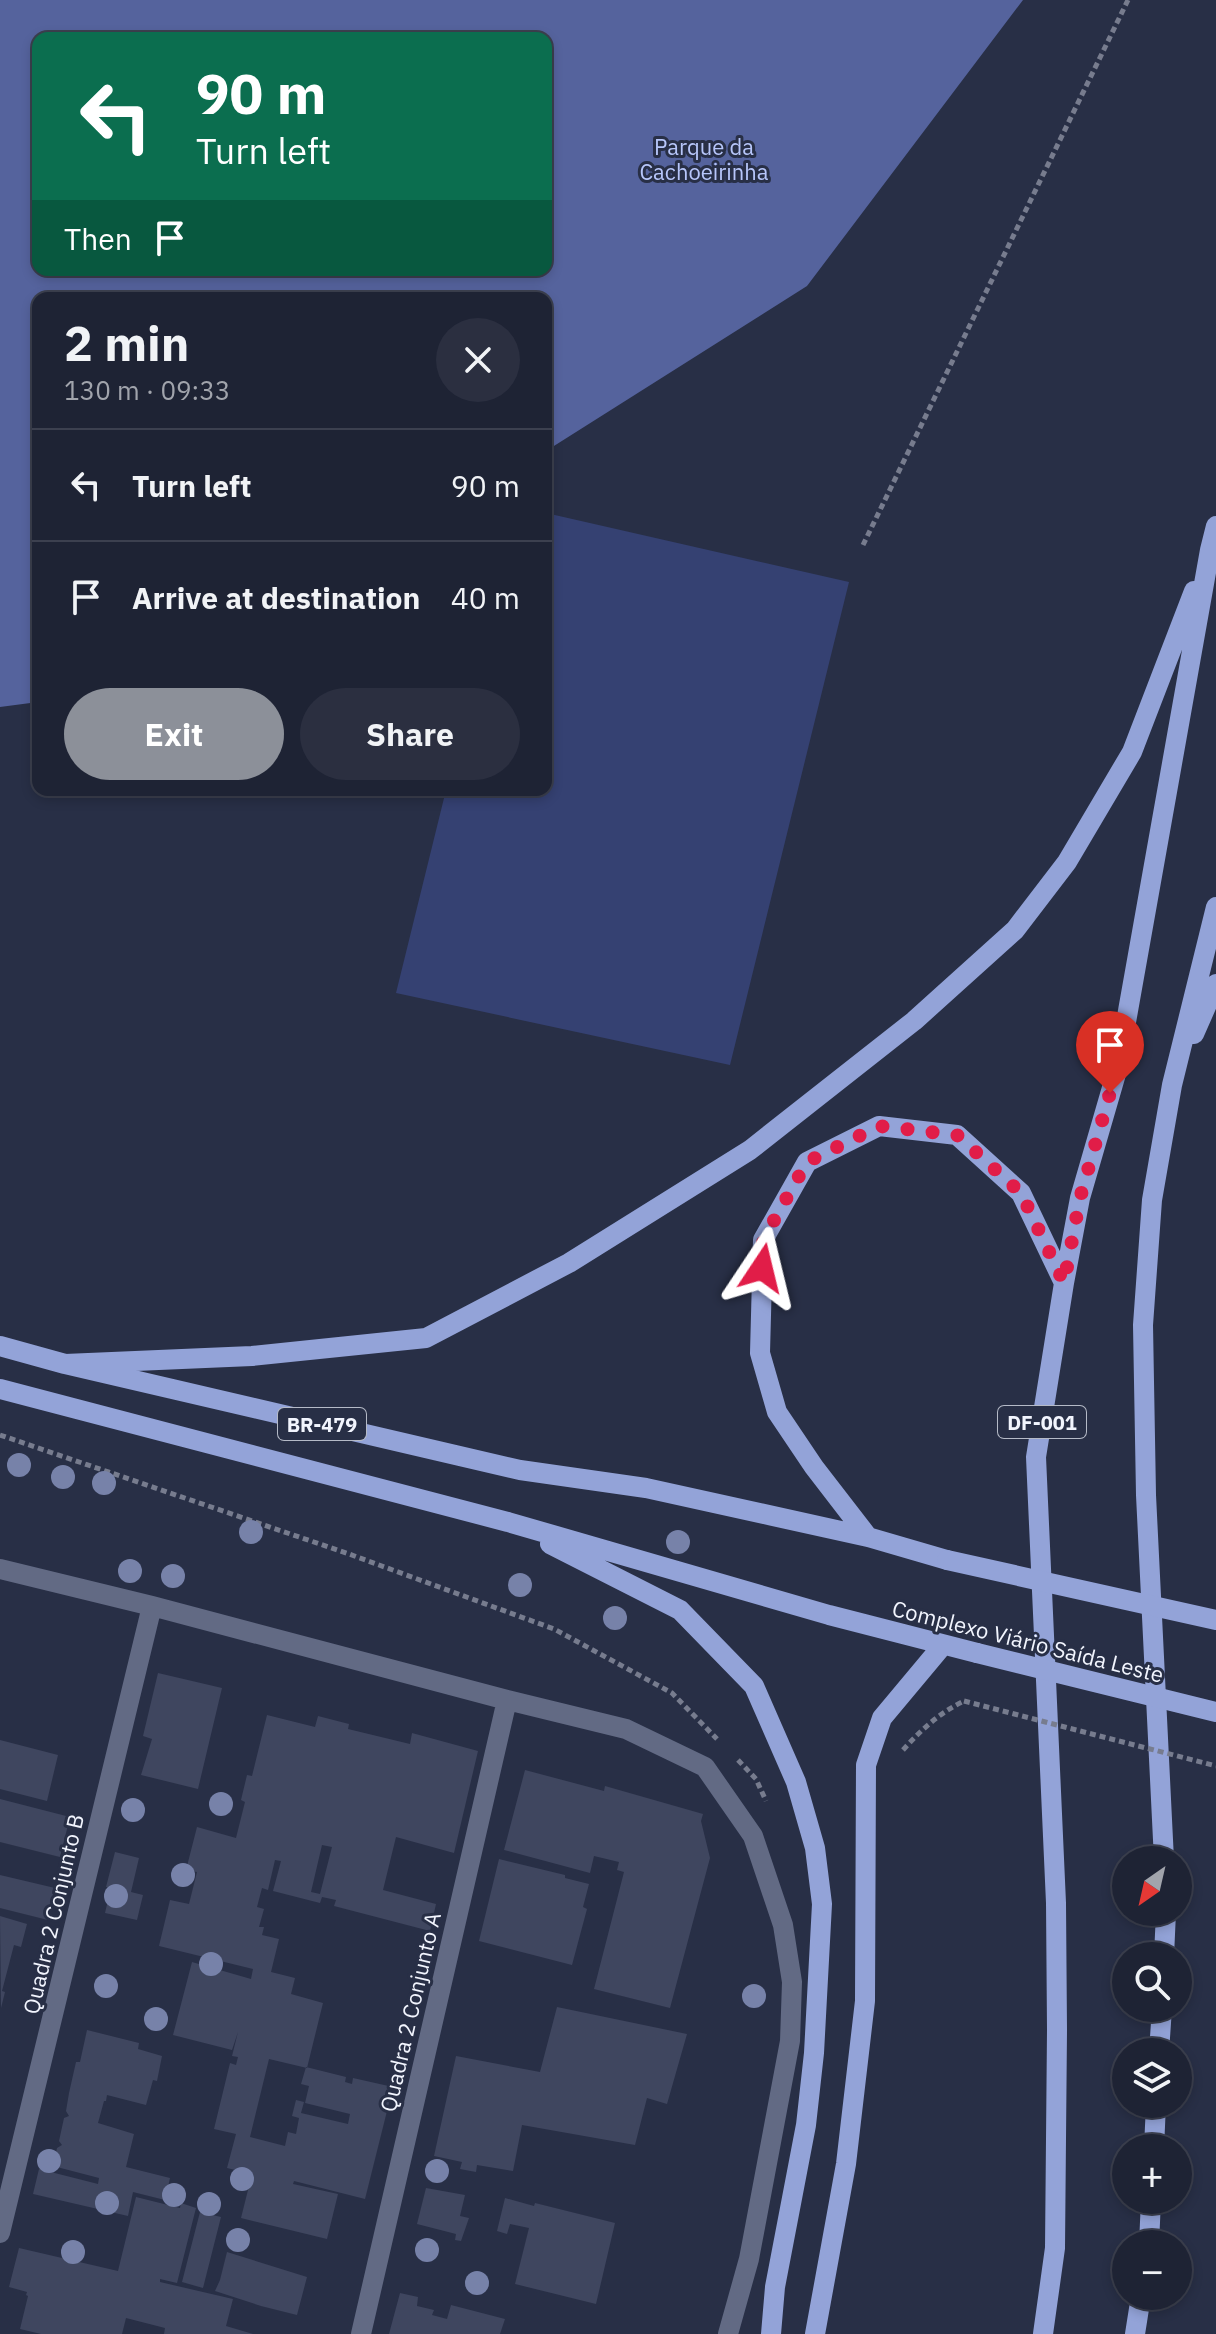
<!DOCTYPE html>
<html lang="en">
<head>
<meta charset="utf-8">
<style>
	body { margin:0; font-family:"IBM Plex Sans",sans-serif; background:#2b2f40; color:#f1f3f6; height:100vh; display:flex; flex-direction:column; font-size:30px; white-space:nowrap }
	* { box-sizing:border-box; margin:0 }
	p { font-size:26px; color:#a1a4ac }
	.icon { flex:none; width:44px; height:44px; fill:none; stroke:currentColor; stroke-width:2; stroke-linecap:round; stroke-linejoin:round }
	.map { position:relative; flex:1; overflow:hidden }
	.drawer { position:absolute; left:32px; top:292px; width:520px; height:504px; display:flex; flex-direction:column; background:#1e2334; border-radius:16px; box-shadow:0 4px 12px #0003,0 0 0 2px #3c404f }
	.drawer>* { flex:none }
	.banner { position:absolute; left:32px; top:32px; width:520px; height:244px; border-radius:16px; box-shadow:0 4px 12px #0003,0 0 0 2px #3c404f; background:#0b6e4f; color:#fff; overflow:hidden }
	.needle { width:52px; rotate:214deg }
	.fabs { position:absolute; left:1112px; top:1846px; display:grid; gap:16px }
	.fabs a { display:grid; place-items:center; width:80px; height:80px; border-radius:50%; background:#1e2334; box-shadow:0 4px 12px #0003,0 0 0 2px #3c404f; font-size:40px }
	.pin { position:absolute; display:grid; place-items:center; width:68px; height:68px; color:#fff; margin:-82px -34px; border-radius:50% 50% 50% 0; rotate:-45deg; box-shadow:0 0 8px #0007 }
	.pin .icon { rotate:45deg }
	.me { position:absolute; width:88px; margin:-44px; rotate:10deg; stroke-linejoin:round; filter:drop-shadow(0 0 6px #0008) }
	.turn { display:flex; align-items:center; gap:28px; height:168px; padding:0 32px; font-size:36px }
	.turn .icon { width:104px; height:104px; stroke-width:2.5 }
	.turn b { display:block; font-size:56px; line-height:68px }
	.then { display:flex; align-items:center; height:76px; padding:0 32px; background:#0003; gap:16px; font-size:30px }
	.round { display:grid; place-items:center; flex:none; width:84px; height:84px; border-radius:42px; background:#2b2f40 }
	.headline { display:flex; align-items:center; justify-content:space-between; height:136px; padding:0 32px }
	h1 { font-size:48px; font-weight:700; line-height:60px }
	.button { display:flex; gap:16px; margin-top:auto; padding:16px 32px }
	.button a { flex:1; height:92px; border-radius:48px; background:#8c9099; color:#fff; font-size:32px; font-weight:700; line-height:92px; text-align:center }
	.button a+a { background:#2b2f40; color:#f1f3f6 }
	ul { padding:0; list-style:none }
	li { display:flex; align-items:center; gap:24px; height:112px; padding:0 32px; border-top:2px solid #3c404f }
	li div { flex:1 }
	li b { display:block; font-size:30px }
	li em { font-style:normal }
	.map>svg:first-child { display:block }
	.green { fill:#354172 }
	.forest { fill:#55639d; fill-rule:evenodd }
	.building { fill:#3f465f; fill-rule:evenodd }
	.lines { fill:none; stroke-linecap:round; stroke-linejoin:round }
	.path { stroke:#777c8e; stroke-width:5; stroke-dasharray:6 4; stroke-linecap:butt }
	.minor { stroke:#626a84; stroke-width:20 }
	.major { stroke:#93a3d8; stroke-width:20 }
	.path-bridge { stroke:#777c8e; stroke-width:5; stroke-dasharray:6 4; stroke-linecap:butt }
	.major-bridge { stroke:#93a3d8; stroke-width:20 }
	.tree { fill:#7782a9 }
	.route { stroke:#e11d48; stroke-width:14; stroke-dasharray:0 25.2 }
	.labels { text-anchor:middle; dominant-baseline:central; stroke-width:6; stroke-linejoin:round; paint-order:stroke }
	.shield { fill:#282f46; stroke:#b5bac7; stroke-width:2 }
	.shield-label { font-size:20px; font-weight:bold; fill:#f2f5fe }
	.park-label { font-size:22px; fill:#b7c6fa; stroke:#282f46 }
	.street-label { font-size:22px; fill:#f2f5fe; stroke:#282f46 }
</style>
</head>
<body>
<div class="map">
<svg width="1216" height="2334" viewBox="0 0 1216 2334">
	<rect width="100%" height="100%" fill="#282f46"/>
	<path class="green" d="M546,513L849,582L730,1065L396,993L446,790H546Z"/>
	<path class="forest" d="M0,0H1023L807,286L546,451V298H38V702L0,707ZM38,38H546V270H38Z"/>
	<path class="building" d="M158,1673L222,1688L198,1789L141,1775L152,1739L143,1736Z
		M267,1715L315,1727L318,1716L349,1724L348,1729L410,1744L412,1733L478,1751L454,1853L396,1837L383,1890L436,1904L430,1931L334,1906L336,1900L322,1897L320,1903L273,1891L281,1861L275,1860L268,1890L262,1888L257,1907L264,1909L259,1927H264L262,1935L279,1939L271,1972L295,1978L291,1994L323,2003L307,2068L269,2059L250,2137L285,2146L288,2132L296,2134L299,2118L292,2116L296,2100L304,2102L301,2113L348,2124L350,2114L305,2103L309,2086L301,2084L306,2067L346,2077L345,2082L352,2084L353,2078L393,2087L365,2199L294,2181L293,2184L338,2194L327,2239L241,2218L252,2174L227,2168L236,2134L214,2129L230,2063L236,2065L238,2057L232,2056L238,2032L232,2050L173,2035L192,1962L251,1979L253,1969L159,1946L170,1900L189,1904L197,1872L186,1870L197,1827L236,1838L245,1802L241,1800L247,1775L252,1776ZM322,1845L332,1847L320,1894L311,1892Z
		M0,1740L58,1755L47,1801L0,1789Z
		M525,1770L604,1791L605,1786L703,1814L701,1821L710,1858L670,2008L594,1989L624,1872L617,1870L619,1862L594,1856L590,1873L504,1850Z
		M0,1799L70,1817L60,1857L0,1842Z
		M115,1852L139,1858L131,1892L143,1895L137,1920L105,1913L111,1887H106Z
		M499,1859L565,1875V1878L589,1884L583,1907L587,1909L572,1965L479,1941Z
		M0,1875L55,1888L48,1920L0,1908Z
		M0,1916L27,1924L21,1947L14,1945L2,1991L5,1992L1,2008Z
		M557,2007L687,2034L667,2104L647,2098L635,2145L522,2125L513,2171L477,2165L476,2172L460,2169L462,2162L434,2156L456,2056L540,2072Z
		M87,2030L139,2043L138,2049L162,2056L157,2081L153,2080L146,2105L107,2095L106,2101H104L98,2123L134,2134L126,2167L170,2178L165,2200L133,2192L128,2216L33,2194L39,2169L98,2184L99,2178L53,2166L57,2148L62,2145L59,2141L64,2118L69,2116L66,2111L69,2093L76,2062H80Z
		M426,2188L465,2195L460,2216L469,2218L461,2241L455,2240L456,2234L417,2224Z
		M136,2197L180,2208L181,2203L196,2208L177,2283L160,2279V2282L233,2299L226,2326L253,2334H164L165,2328L126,2318L122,2334H41L20,2329L28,2296L26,2295L27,2292L9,2287L19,2248L118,2271Z
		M505,2198L534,2206L535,2203L615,2223L596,2304L515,2284L529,2228L510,2224L507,2234L497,2231Z
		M200,2212L221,2217L203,2288L182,2282Z
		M227,2252L307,2277L297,2315L261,2306L215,2291L220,2280Z
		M400,2293L418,2297L417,2306L434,2310L432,2315L447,2319L451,2305L505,2319L500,2334H389Z"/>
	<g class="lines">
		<path class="path" d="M863,545L1128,0
			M0,1435L349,1554L554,1629L672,1693L717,1739
			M903,1750C921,1730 939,1713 964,1701
			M738,1760L756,1779L766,1801"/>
		<path class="minor" d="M0,1569L152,1606L507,1700L626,1729L705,1767L753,1836L783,1925L792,1982L790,2041L749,2259L728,2334
			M0,2233L152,1606
			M361,2334L507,1700"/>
		<path class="major" d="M1194,1034L1216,984
			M0,1346L65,1364L520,1470L646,1488L868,1537L947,1560
			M65,1364L252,1356L426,1338L569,1263L750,1150L914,1021L1015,930L1067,862L1132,752L1194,591
			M0,1389L508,1522L829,1615L977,1653
			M868,1537L814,1467L777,1412L760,1353L763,1240L807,1162L879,1126L957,1135L1021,1193L1064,1283
			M550,1544L680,1610L754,1686L796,1782L815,1848L822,1904L814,2053L806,2125L775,2287L771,2334
			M1164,1860L1146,1495L1143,1325L1152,1200L1172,1085L1216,907
			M1164,1956L1166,1912
			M1159,2052L1162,2008
			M1154,2148L1156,2104
			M1149,2244L1151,2200
			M815,2334L846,2164L865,2001L866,1765L882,1718L943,1645
			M1043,2334L1055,2248L1057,2030L1056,1903L1036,1457L1064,1283L1080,1198L1118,1067L1210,550L1216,526
			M1135,2334L1141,2296"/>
		<path class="path-bridge" d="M964,1701L1216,1766"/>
		<path class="major-bridge" d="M947,1560L1216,1620
			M977,1653L1216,1712"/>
	</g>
	<g class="tree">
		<circle cx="19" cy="1465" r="12"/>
		<circle cx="63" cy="1477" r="12"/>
		<circle cx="104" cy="1483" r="12"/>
		<circle cx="251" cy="1532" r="12"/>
		<circle cx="678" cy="1542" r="12"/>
		<circle cx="130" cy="1571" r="12"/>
		<circle cx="173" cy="1576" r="12"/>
		<circle cx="520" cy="1585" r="12"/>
		<circle cx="615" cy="1618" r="12"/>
		<circle cx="221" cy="1804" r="12"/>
		<circle cx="133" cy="1810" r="12"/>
		<circle cx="183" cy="1875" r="12"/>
		<circle cx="116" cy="1896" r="12"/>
		<circle cx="211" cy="1964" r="12"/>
		<circle cx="106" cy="1986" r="12"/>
		<circle cx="754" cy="1996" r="12"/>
		<circle cx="156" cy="2019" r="12"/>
		<circle cx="49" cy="2161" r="12"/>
		<circle cx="437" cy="2171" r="12"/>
		<circle cx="242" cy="2179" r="12"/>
		<circle cx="174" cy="2195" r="12"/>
		<circle cx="107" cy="2203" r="12"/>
		<circle cx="209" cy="2204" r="12"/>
		<circle cx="238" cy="2240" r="12"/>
		<circle cx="427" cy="2250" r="12"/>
		<circle cx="73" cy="2252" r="12"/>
		<circle cx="477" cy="2283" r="12"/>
	</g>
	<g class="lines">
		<path class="route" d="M762,1268L763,1240L807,1162L879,1126L957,1135L1021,1193L1064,1283L1080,1198L1110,1093"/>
	</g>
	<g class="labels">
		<g class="shield">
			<rect x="998" y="1406" width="88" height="32" rx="6"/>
			<rect x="278" y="1408" width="88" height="32" rx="6"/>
		</g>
		<g class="shield-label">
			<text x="1042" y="1422">DF-001</text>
			<text x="322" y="1424">BR-479</text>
		</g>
		<g class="park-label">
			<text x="704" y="146">Parque da<tspan x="704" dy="25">Cachoeirinha</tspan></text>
		</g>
		<g class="street-label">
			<text transform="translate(1028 1641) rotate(14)">Complexo Viário Saída Leste</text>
			<text transform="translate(53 1914) rotate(-77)">Quadra 2 Conjunto B</text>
			<text transform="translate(410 2012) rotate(-77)">Quadra 2 Conjunto A</text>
		</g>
	</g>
</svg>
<div class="fabs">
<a><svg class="needle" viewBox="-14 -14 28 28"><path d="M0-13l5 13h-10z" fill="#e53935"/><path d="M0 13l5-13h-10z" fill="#a1a4ac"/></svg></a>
<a><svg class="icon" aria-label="search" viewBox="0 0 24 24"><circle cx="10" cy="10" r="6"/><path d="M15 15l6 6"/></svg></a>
<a><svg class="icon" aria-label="layers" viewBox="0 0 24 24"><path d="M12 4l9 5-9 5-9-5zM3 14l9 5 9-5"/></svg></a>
<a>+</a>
<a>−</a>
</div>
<div class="pin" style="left:1110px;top:1093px;background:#d93025"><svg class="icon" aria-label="arrive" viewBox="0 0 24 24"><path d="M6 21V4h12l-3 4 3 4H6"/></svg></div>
<svg class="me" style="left:762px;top:1268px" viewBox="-20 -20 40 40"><path d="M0-17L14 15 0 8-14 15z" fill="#e11d48" stroke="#fff" stroke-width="4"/></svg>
<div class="banner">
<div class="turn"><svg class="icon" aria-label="left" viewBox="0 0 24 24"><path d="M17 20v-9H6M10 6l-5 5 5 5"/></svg><div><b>90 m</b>Turn left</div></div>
<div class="then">Then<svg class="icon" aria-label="arrive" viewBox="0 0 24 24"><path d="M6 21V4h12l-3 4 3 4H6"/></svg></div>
</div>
<section class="drawer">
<div class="headline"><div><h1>2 min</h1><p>130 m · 09:33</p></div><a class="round"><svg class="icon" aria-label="close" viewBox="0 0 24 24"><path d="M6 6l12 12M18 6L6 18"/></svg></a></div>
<ul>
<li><svg class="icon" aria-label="left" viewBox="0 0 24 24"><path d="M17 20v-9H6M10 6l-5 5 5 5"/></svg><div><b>Turn left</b></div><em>90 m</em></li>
<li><svg class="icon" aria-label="arrive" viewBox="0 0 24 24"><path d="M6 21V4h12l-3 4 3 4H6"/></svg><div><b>Arrive at destination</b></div><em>40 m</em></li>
</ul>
<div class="button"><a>Exit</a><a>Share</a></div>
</section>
</div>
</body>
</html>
